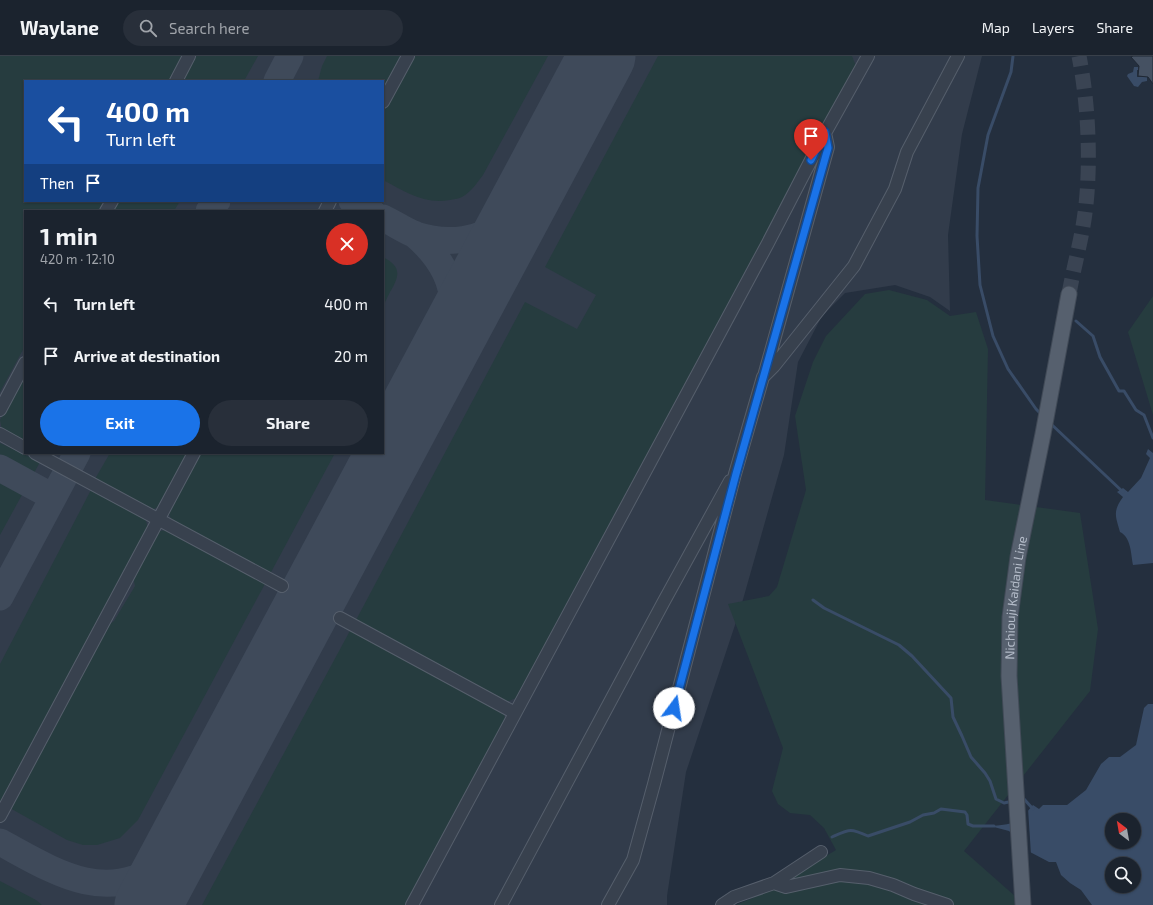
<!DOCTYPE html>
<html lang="en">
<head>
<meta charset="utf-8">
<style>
	body { margin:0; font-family:"Exo 2",sans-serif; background:#282f3a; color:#f1f3f6; height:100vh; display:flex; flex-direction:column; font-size:15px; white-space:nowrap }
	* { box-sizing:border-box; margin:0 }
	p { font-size:13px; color:#a0a4aa }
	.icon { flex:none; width:22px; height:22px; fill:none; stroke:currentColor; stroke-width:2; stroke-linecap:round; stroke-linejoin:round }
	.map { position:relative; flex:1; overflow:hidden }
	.drawer { position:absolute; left:24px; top:154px; width:360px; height:244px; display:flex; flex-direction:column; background:#1b232e; border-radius:0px; box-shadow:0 1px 3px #0004,0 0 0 1px #39404a }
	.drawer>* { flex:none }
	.top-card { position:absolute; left:24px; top:24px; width:360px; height:122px; border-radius:0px; box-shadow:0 1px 3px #0004,0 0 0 1px #39404a; background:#1a4fa0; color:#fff; overflow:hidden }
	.needle { width:26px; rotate:329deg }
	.controls { position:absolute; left:1105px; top:757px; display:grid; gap:8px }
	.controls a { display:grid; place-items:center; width:36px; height:36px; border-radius:50%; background:#1b232e; box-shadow:0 1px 3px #0004,0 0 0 1px #39404a; font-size:20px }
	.pin { position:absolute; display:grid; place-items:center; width:34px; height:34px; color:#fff; margin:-41px -17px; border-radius:50% 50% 50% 0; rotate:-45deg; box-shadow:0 0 4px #0007 }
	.pin .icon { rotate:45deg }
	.me { position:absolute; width:44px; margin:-22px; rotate:14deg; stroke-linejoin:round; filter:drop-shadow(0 0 3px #0008) }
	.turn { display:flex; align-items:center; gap:14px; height:84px; padding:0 16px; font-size:18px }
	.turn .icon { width:52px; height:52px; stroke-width:2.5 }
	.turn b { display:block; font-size:28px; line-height:34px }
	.then { display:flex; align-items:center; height:38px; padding:0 16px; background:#0003; gap:8px; font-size:15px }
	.round { display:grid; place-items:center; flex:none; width:42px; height:42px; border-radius:21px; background:#282f3a }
	.summary { display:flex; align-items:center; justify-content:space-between; height:68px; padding:0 16px }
	h1 { font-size:24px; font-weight:700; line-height:30px }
	.primary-button { display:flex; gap:8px; margin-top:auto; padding:8px 16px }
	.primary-button a { flex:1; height:46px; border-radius:24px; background:#1a73e8; color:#fff; font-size:16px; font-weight:700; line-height:46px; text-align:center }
	.primary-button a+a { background:#282f3a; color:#f1f3f6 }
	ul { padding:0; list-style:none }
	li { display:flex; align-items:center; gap:12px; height:52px; padding:0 16px }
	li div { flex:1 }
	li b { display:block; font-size:15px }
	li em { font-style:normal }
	header { display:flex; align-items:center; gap:24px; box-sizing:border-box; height:56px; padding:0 20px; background:#1b232e; border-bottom:1px solid #39404a }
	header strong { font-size:19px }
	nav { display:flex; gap:22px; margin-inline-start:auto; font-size:14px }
	.search { width:280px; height:36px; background:#282f3a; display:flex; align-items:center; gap:10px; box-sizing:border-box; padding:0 14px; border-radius:22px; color:#a0a4aa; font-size:15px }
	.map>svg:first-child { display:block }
	.airport { fill:#323c4b; fill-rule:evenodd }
	.green { fill:#263c3f }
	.water { fill:#394c67; fill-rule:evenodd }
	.pier { fill:#242f3e }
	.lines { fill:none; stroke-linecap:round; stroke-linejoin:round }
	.stream { stroke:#394c67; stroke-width:3 }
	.taxiway { stroke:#3f4a5a; stroke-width:27 }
	.runway { stroke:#3f4a5a; stroke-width:67 }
	.building { fill:#455162; stroke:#1f2835 }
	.major-tunnel { stroke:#3a4453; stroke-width:15; stroke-dasharray:15 8; stroke-linecap:butt }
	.minor-casing { stroke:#565f6c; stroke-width:14 }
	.major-casing { stroke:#414a57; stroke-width:17 }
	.minor { stroke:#38414e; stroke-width:12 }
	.major { stroke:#56606e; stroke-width:15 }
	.route-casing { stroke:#114b97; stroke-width:10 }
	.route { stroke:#1a73e8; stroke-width:7 }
	.labels { text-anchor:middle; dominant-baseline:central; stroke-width:4; stroke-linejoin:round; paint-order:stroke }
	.street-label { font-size:13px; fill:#b4bcc9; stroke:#1d2633 }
</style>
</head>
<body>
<header>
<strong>Waylane</strong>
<div class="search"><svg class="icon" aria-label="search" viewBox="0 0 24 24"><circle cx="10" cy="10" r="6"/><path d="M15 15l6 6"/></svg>Search here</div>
<nav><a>Map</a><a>Layers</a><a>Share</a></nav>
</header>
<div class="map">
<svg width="1153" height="849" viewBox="0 0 1153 849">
	<rect width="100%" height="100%" fill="#242f3e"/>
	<path class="airport" d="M0,0H982L962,78L948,179L950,255L930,241L895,229L845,237L822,260L798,306L784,399L740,554L686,716L667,840V849H0ZM25,25H383V145H25ZM25,155H383V397H25Z"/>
	<path class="green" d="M0,0H182L168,25H25V145H103L98,155H25V290L0,336Z
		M195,0H258L244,25H182Z
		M327,0H403L383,38V25H318L322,10Z
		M413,0H548L483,119C477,127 471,136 462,141C458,143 453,143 450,144C424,149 404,135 383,124V57Z
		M658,0H852L856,10L516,642L509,645H502L355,566L525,246L577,273L596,239L545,211Z
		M118,145H180L174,155H112Z
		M383,201C398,209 401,216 393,231C389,237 386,244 383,251Z
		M889,234L927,244L950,260L976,256L988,293L985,444L1080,457L1098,573L1090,635L964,795L1025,849H736L762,838L836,794L824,772L810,759L790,757L778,748L772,735L783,692L728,548L769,540L777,531L806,434L795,360L813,306L826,280L865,238Z
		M1153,240V359L1128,276Z
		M25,318V388L2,374L0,364Z
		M0,387L40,406L34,417L0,399Z
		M110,397H189L161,449L154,453L148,452L95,423Z
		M200,397H335L269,520L172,465L169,458L170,452Z
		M0,424L23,437L0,479Z
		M92,432L142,459L146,464L148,475L1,748L0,747V608Z
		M167,474L266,526L138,764L120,782L97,789H83L67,784L8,751L106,571L114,565L135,530L133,520L154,479L160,475Z
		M352,571L504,657L505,664L407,849H202Z
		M0,825L36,844L42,849H0Z"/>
	<path class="water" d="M1134,11H1138V14H1137V21H1147V25L1142,26L1138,31L1134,30L1127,20L1128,18L1133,16Z
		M1148,393L1153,397V507L1133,509C1131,498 1131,481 1120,476C1115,459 1113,455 1123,441L1117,436L1123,432L1128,436L1141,422L1150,402L1146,398Z
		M1148,648H1153V849H1092L1081,834L1070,827L1061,819L1056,806H1049L1030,796L1009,775L990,770C1014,768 1017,768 1033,749L1039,753L1043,749H1067L1086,734L1101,708L1109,701H1120L1136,689L1144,652ZM1112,764H1134V786H1112ZM1112,808H1134V830H1112Z"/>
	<path class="pier" d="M1028,752L1031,799L1013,782L1021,759Z"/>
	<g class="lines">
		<path class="stream" d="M1013,0L1011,16L988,79L978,132L977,180L980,229L993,280L1008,313L1036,353L1042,359
			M1076,265L1093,280L1100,301L1119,335H1124L1136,354L1144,359L1153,382
			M1050,367L1123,436
			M813,544L824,552L899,589L912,600L951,642L953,661L962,680L971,701L985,717L990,725L996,743L1004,747L1013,745
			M1020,744L1024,743L1033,753
			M832,781C850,773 850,772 868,780L910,766L923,759L934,757L941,753L965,756L967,759L968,768L973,770H994"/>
		<path class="taxiway" d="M277,25L290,0
			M352,145L371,155
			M209,155L217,145
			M383,162C394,167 405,175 416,179C446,189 482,186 507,164C515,157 521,147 528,138
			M414,178C441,201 457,228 453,264C452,278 444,292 439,305
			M0,412L53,441
			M0,541L77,397
			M0,786C52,814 103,849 160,810C168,803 175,793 182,785"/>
		<path class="runway" d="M148,849L602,0"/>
	</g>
	<path class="building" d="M1133,0H1153V28L1148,21L1138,20L1139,10L1131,1Z"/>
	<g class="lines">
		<path class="major-tunnel" d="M1069,238C1073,215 1079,193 1083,170C1092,119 1089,50 1079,0"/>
		<defs>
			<path id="minor" d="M176,25L189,0
				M383,46L408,0
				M106,155L112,145
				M325,155L330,145
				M764,320L828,91L825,77
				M0,354L25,307
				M0,378L25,392
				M35,397L282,530
				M340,562L515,657
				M0,760L194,397
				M774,827L786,831L840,819L869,822L893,829L914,838L947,849
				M412,849L768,187L825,77L868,0
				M501,849L663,547L730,425
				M608,849L633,804L654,728L735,418L763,321L774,310L854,210L895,133L907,96L958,0
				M722,849L734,841L774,827L821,796"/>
			<g id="major">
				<path id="s1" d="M1023,849L1009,620L1010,561L1018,501L1043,378L1069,238"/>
			</g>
		</defs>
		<use href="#minor" class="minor-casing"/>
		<use href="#major" class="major-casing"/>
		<use href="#minor" class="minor"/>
		<use href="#major" class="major"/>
	</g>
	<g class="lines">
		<defs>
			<path id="route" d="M674,652L736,418L828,92L825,76L811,104"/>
		</defs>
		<use href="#route" class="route-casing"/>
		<use href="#route" class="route"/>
	</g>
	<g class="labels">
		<g class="street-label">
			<text stroke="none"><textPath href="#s1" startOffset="308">Nichiouji Kaidani Line</textPath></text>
		</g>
	</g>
</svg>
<div class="controls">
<a><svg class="needle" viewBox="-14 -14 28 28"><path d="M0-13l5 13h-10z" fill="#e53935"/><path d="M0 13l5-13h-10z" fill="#a0a4aa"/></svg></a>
<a><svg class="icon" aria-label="search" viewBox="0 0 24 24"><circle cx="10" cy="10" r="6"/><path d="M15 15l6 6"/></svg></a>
</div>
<div class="pin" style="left:811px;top:104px;background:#d93025"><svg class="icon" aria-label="arrive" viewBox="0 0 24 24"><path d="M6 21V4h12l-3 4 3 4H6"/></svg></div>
<svg class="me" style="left:674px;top:652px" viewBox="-20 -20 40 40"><circle r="19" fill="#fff"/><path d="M0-13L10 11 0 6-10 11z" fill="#1a73e8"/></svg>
<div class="top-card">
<div class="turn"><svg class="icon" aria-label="left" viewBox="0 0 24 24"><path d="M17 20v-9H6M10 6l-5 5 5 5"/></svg><div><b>400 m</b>Turn left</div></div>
<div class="then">Then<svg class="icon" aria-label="arrive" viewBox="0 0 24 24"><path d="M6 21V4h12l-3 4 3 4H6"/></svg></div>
</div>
<section class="drawer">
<div class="summary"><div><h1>1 min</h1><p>420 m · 12:10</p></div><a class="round" style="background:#d93025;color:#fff"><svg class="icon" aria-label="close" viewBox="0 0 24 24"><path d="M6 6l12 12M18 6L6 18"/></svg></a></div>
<ul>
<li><svg class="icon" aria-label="left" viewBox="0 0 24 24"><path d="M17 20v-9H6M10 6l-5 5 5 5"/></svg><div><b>Turn left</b></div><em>400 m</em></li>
<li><svg class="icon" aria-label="arrive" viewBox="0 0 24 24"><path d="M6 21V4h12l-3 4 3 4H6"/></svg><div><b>Arrive at destination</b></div><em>20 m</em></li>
</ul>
<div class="primary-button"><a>Exit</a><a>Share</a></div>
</section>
</div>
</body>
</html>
